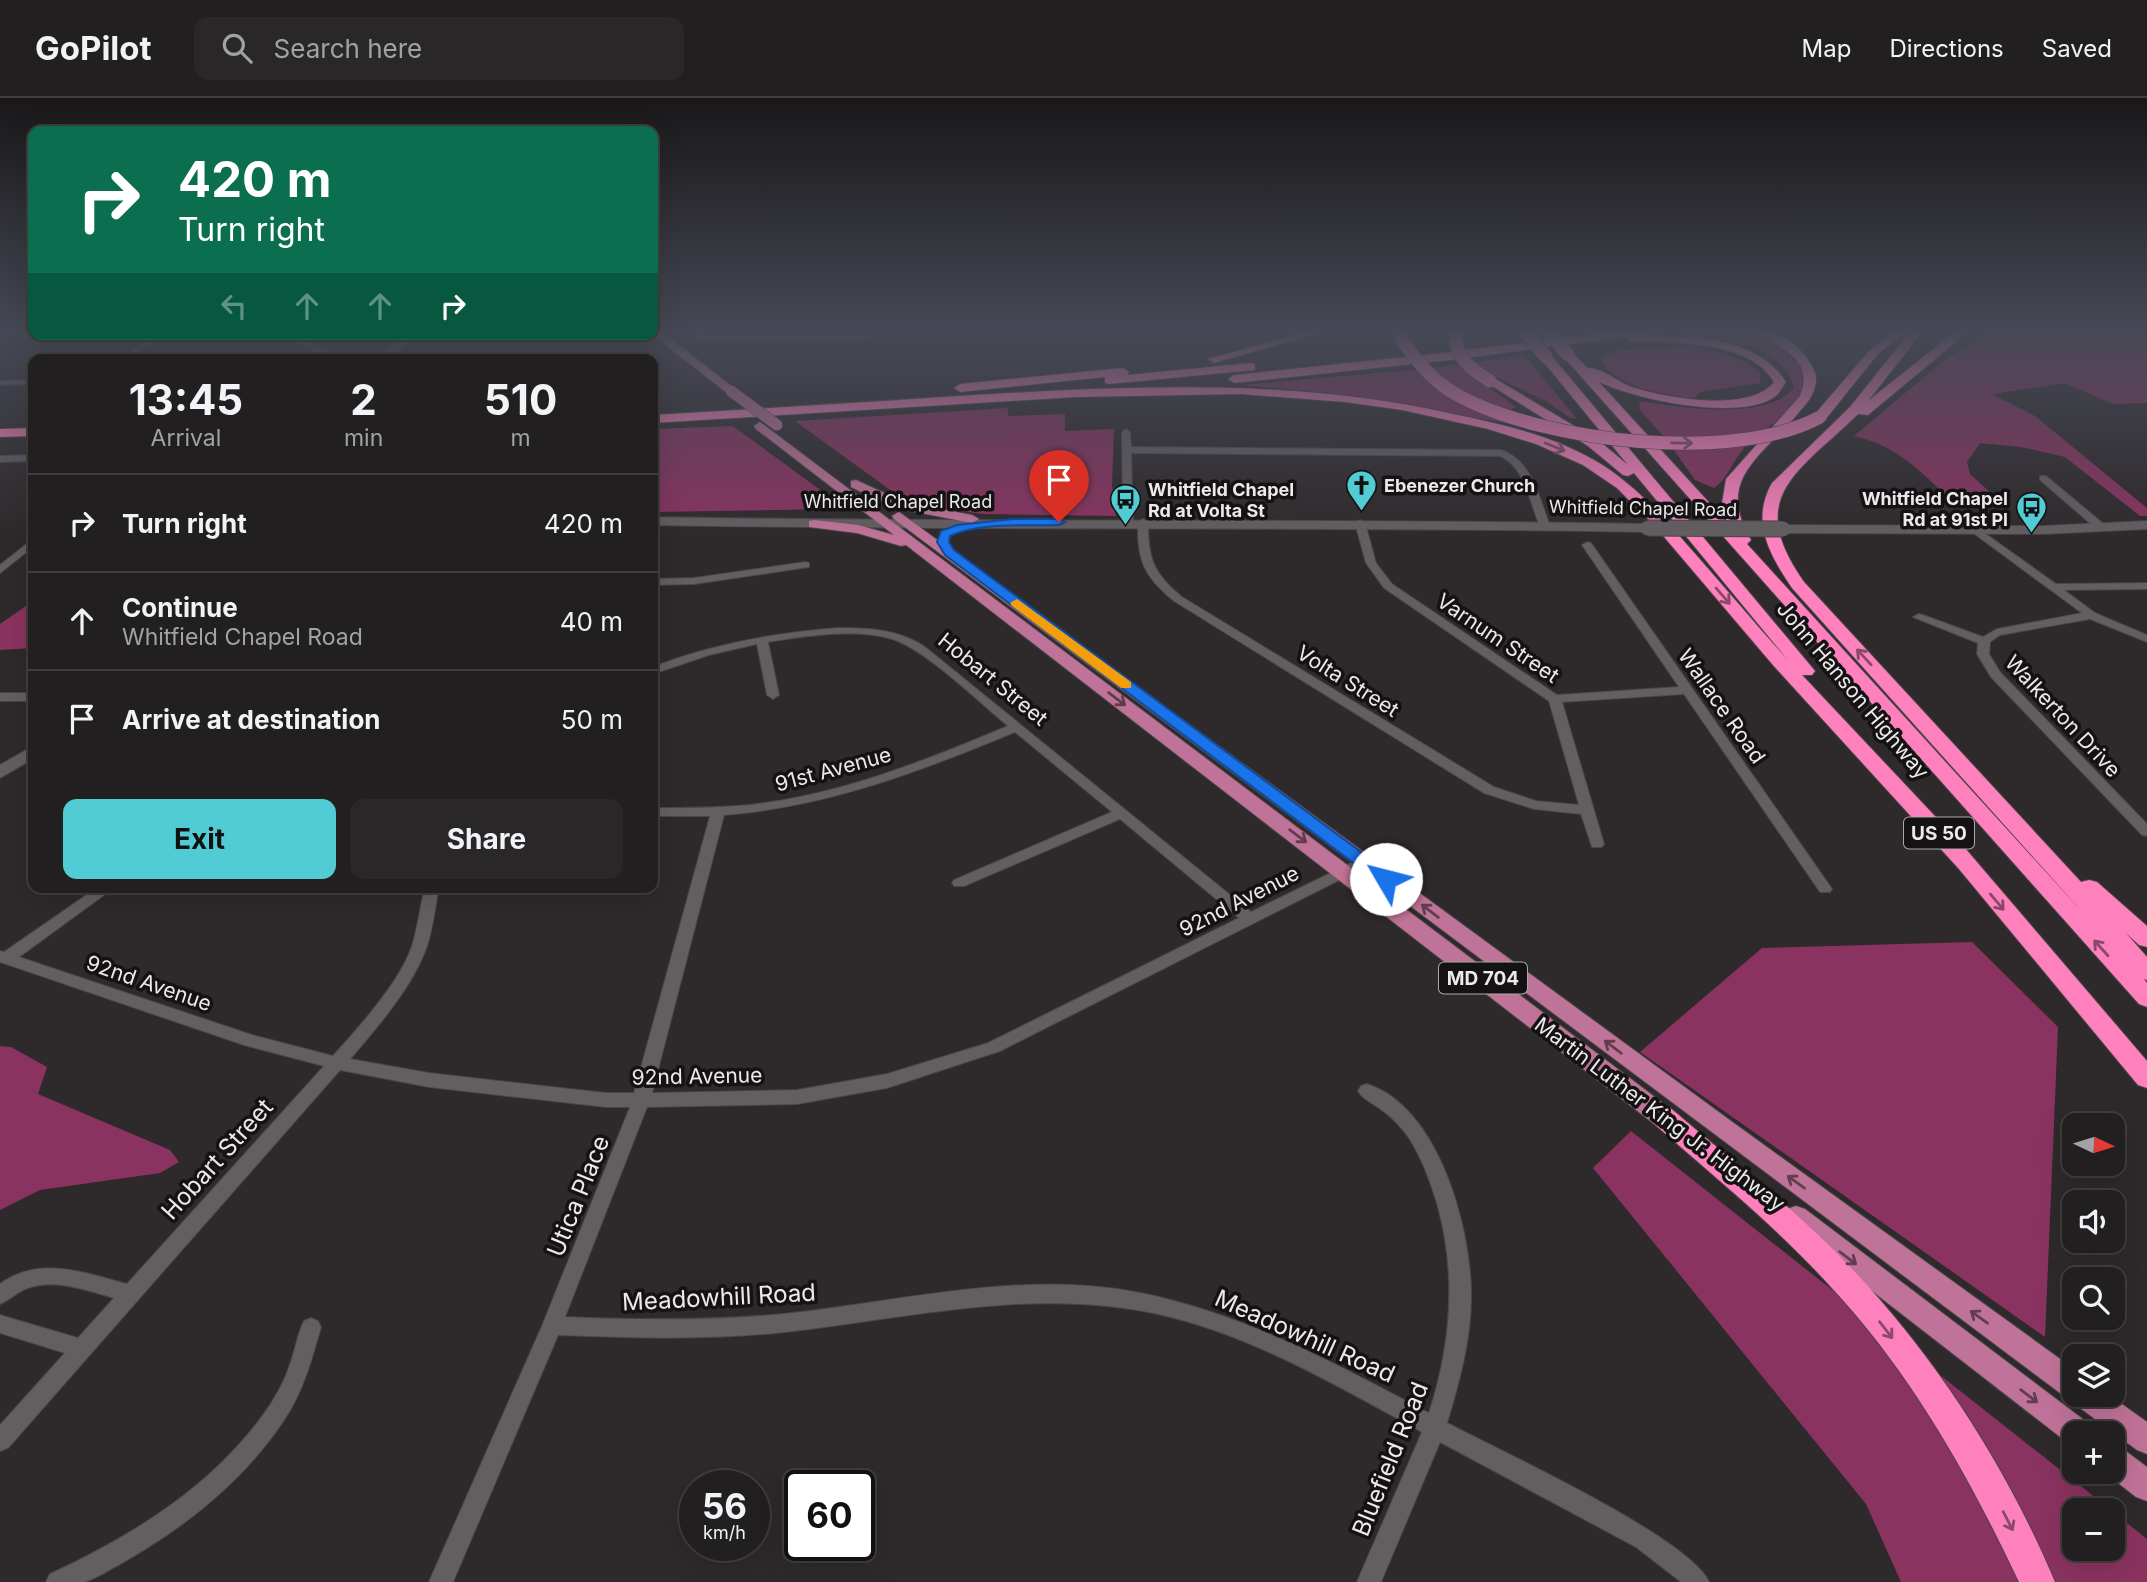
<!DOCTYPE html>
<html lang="en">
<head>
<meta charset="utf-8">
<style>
	body { margin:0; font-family:Inter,sans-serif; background:#2a2729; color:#f1f3f6; height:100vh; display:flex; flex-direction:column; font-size:26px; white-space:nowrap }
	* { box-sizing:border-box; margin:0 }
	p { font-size:23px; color:#a2a2a5 }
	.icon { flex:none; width:38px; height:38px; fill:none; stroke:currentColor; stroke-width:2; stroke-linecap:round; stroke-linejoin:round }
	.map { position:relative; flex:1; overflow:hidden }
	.details { position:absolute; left:28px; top:256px; width:630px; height:539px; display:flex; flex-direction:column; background:#221f20; border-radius:14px; box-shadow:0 7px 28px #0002,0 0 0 2px #3f3d3e }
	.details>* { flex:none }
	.banner { position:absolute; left:28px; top:28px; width:630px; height:214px; border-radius:14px; box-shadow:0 7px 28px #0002,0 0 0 2px #3f3d3e; background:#0b6e4f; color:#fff; overflow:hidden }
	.needle { width:46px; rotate:94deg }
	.controls { position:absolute; left:2062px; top:1015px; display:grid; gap:14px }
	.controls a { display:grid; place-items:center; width:63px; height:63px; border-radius:14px; background:#221f20; box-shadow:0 7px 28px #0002,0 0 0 2px #3f3d3e; font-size:35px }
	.speed { position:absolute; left:679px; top:1372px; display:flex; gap:14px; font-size:35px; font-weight:700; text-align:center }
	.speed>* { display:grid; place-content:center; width:91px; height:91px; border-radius:50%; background:#221f20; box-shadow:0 7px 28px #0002,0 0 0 2px #3f3d3e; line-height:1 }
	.speed small { font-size:18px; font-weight:400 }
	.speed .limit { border:4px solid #111; border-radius:10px; background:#fff; color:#111 }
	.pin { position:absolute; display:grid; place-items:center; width:60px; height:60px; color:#fff; margin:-72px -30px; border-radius:50% 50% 50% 0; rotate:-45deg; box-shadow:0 0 7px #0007 }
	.pin .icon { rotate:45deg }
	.me { position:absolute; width:77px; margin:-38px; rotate:307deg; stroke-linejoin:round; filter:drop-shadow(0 0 5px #0008) }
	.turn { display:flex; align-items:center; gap:24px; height:147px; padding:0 35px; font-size:32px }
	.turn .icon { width:91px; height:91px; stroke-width:2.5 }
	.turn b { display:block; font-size:49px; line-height:60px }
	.lanes { display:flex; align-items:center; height:66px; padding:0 35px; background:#0003; justify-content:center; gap:35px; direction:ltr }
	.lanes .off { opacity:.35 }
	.eta { display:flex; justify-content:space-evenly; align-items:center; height:119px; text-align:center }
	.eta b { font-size:42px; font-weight:700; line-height:49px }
	.cta { display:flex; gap:14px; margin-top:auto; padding:14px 35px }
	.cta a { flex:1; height:80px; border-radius:14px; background:#51ccd4; color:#111; font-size:28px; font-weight:700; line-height:80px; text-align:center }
	.cta a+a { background:#2a2729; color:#f1f3f6 }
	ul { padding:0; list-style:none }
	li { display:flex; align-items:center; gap:21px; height:98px; padding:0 35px; border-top:2px solid #3f3d3e }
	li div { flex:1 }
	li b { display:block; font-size:26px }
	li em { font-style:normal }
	header { display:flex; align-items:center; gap:42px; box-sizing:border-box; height:98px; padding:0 35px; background:#221f20; border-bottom:2px solid #3f3d3e }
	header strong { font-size:33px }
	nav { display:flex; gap:38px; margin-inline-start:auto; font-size:24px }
	.search { width:490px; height:63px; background:#2a2729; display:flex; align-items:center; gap:18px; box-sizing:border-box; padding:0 24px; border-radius:14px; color:#a2a2a5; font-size:26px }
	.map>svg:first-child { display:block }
	.forest { fill:#8a3360 }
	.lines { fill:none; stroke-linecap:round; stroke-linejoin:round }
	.minor-casing { stroke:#494647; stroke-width:2 }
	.tertiary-casing { stroke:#494647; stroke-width:2 }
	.primary-casing { stroke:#494647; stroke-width:2 }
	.motorway-casing { stroke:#494647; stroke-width:2 }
	.minor { fill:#635e60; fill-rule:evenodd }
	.tertiary { fill:#635e60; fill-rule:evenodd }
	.primary { fill:#c07398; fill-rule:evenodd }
	.motorway { fill:#fe81be; fill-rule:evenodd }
	.tertiary-bridge-casing { stroke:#494647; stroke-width:17; stroke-linecap:butt }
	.primary-bridge-casing { stroke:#494647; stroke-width:12; stroke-linecap:butt }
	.motorway-bridge-casing { stroke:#494647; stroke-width:14; stroke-linecap:butt }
	.tertiary-bridge { stroke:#635e60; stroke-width:15 }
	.primary-bridge { stroke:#c07398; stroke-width:11 }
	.motorway-bridge { stroke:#fe81be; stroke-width:13 }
	.oneway { stroke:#894a68 }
	.oneway2 { stroke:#613e4f }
	.route { fill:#1a73e8; stroke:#114b97; stroke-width:2 }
	.slow { fill:#f59e0b }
	.labels { text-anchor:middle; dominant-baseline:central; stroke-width:7; stroke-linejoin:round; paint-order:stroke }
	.far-poi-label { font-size:18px; font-weight:bold; fill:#ece9ea; stroke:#141213; text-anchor:start }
	.far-street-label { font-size:18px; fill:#ece9ea; stroke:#141213 }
	.shield { fill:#141213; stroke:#aba8aa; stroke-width:2 }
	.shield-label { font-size:19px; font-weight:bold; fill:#ece9ea }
	.street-label { font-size:21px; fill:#ece9ea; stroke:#141213 }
	.near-street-label { font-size:24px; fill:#ece9ea; stroke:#141213 }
</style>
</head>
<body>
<header>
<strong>GoPilot</strong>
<div class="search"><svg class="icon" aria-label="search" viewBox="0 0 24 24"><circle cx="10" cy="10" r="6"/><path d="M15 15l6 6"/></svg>Search here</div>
<nav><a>Map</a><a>Directions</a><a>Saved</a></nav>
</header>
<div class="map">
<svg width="2147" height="1484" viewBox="0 0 2147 1484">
	<rect width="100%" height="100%" fill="#2e292b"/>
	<path class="forest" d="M1690,233C1708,233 1732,229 1750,234C1779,242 1819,265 1799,299C1787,319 1763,331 1747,347C1734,359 1728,381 1714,390L1695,382L1666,341L1639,311L1640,303C1679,309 1766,324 1794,290C1781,241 1714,243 1674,236Z
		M1989,233H2147V305L2113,306L2065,285L1992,296L2035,318L2147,410V418H2140L2065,359L2021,349L1980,345L1967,364L1970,376L1993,397L1944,396C1917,369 1892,346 1854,338L1941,265Z
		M1684,249C1713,252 1736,256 1760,274V285L1700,294L1693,301C1661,294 1620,292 1600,262L1619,252Z
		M1524,257L1577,321L1570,320L1548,304L1498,280L1483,285L1516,309L1510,312L1518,327L1330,295L1242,287L1423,271Z
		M1008,310V318L1065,316V333L1114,331L1112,387L1116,418L984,416L933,410L904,402L795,323Z
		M733,328L823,394L835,411L653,414V331Z
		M33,503V550L0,552V526Z
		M1972,844L2058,929L2045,1239L1640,954L1762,850Z
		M0,948L11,949L47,969L38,996L170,1052L179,1064L160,1075L40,1092L0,1112Z
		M1631,1033L2111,1412H2074V1451H2112V1413L2147,1441V1484H1901L1866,1406L1593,1070Z"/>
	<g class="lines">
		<defs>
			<path id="minor" d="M0,233H8L0,237Z
				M697,233H705L702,238H869L873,240L869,242H697L693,240Z
				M153,236H162L131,261H122Z
				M33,282V286L0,287V283Z
				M1126,331L1130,334L1131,349L1501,352C1533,363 1539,400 1550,428L1541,430C1529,406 1527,370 1500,358L1131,355L1133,424L1128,427L1123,424L1122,334Z
				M33,357V363L0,364V358Z
				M2040,378H2046L2106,428V432H2098L2040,382Z
				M1143,421L1148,424C1148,461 1153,475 1182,499L1494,689L1536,703L1579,707L1549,603L1384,490L1366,465L1355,425L1360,422L1365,425L1376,465L1392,486L1557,597L1679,589L1582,447L1587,444L1591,445L1832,791L1830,794H1820L1684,596L1562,604L1604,746L1602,749H1592L1581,716L1534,711L1484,695L1174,503C1144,478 1137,463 1138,424Z
				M1976,429L2056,486L2147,485V491L2064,492L2095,515L2147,537V544L2090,521L2000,537L1990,544L1989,556L2000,574L2147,726V738L2142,737L1991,579L1977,556L1978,545L1913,519L1919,516L1923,517L1983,539L1997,531L2082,515L1972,434L1971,432Z
				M33,441V449L0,475V467Z
				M805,464L809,465V469L694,486L653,487V481L694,480Z
				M837,530C869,530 898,531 925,549L1251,814L1359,761H1369L1371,764L1369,767L1000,953L887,990L797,1006L647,1009L565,1219C638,1222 710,1223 783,1216C900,1204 1023,1171 1141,1195C1244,1216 1337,1266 1429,1315C1451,1247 1457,1179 1438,1109C1431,1085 1423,1062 1409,1040C1402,1030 1393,1020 1383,1013C1375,1006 1363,1002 1358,993L1361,988L1367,986C1438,1009 1470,1127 1471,1193C1472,1238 1460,1282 1447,1325C1497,1351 1690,1440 1709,1484H1681L1636,1449L1440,1344L1381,1484H1357L1422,1334C1332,1285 1239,1229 1137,1212C1019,1192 902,1221 785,1234C710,1242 634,1240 558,1237L453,1484H429L542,1228L630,1009H606L429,989L340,972L8,1350L0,1353V1327L65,1255L0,1235V1217L78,1240L114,1200C88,1193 56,1180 28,1190C18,1193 10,1202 0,1206V1186C39,1157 85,1175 127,1186L324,968L244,947L0,864V853L4,854L98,789H115L19,859L252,937L333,958C359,929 400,884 412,848C418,829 420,808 425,789H439C435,809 433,830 427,848C414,887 377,930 350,961L429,975L606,995H634L710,718H653V710C685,710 717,710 749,707C839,697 925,663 1008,628C980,605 925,551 892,541C854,530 806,538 768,544L779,597L773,601L767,597L757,546L709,557L653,576V569C712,546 774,535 837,530ZM1015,634L1112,714L954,782L952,785L954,788H964L1120,721L1239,820L988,945L887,976L797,992L652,995L724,717C827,709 921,673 1015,634Z
				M0,595H33V603H0Z
				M311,1220L318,1223L321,1229C312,1261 303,1294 284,1322C243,1384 185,1429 122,1465C110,1471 96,1481 84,1484C72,1484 58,1484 46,1484L50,1476C134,1437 217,1386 270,1307C277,1296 285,1282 289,1269C295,1254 297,1237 304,1223Z"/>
			<path id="tertiary" d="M280,236H294L343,261H329Z
				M411,236H424L385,261H372Z
				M653,419C985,425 1316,420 1648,426L1655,430L1648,434C1316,428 985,433 653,427Z
				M2147,423V431L2042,436L1783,435L1776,431L1783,427L2042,428Z
				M33,648V661L0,680V667Z"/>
			<path id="primary" d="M653,233H661L735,291V295H727L652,236Z
				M760,324L1680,1018L1683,1025L1680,1032L1671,1035L1662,1032L906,447L901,448L857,435L809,429V423L814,422L858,427L894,437L756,331L754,328Z
				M856,382L904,404L972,417L979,421L972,425L895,410L851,389V383Z
				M899,414L1731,1023L2074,1271V1297H2109L2147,1324V1356L2137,1352L2076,1307L2073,1301L2064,1298L894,421L892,418Z
				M1796,1108L1805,1111L2088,1325L2093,1335H2074V1348L2068,1345L1787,1127L1783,1119L1787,1111Z
				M2112,1346L2123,1351L2147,1369V1403L2136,1399L2104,1374H2112Z"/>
			<path id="motorway" d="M1307,233H1326L1214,265L1208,261Z
				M1618,233H1650L1641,237C1689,238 1758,238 1786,284C1783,288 1780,294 1777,297C1745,325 1633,302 1598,283L1726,423L1722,405L1726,381L1800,298C1815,259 1780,253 1758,233C1784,233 1807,253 1816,277C1817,296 1807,305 1795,319C1758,361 1716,383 1751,442L1747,446L2085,817L1792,490C1770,458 1750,423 1772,385L1850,309L1911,233H1923L1868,303L1956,233H1969L1868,317L1858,316C1799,374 1743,398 1804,484L2081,784L2089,782L2097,784L2147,828V849L2139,847L2126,835L2147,859V882L2144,881L2147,885V909L2139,906L1562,257L1572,254L1587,270C1601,269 1618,284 1632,289C1665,300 1750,315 1774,284C1750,242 1673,245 1630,243L1625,239L1451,262L1234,285L1228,281L1234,277L1451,254Z
				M1893,233H1906L1877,257L1825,322H1815V316L1869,253Z
				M1546,255L1550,256L1815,573L1812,577H1802L1964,749L2147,963V990L2138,987L1959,771L1773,567L1654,427L1617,390L1583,367L1536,346L1488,331L1402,312L1345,304L1241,296L1077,299L653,325V317C760,311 867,304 974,297C1134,288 1295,280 1453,316C1501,326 1551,337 1594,362C1635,385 1666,423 1697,458C1727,492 1756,527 1787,561L1634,375L1628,378L1623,377L1588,348L1484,283L1494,280L1598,342L1628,367L1542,262V256Z
				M1251,265L1255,266V272L1109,286L1105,285V279L960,294L954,290L960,286L1123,270L1129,274L1127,277Z
				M33,330V338L0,339V331Z
				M1660,1006L1669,1009C1731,1062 1797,1112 1853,1172C1937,1261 2007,1370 2055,1484H2019C1969,1378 1911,1275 1831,1189C1776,1128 1712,1077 1651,1023L1647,1016L1651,1009Z"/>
		</defs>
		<use href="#minor" class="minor-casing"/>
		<use href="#tertiary" class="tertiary-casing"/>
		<use href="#primary" class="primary-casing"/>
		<use href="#motorway" class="motorway-casing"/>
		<use href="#minor" class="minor"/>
		<use href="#tertiary" class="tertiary"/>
		<use href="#primary" class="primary"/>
		<use href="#motorway" class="motorway"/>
		<defs>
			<path id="tertiary-bridge" d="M1648,430L1783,431"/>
			<path id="primary-bridge" d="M731,293L777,327"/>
			<path id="motorway-bridge" d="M1457,233C1452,258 1471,271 1490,283
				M1524,233L1546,259
				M1547,233L1568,257
				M1401,240C1418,265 1434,285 1461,299C1547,344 1733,366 1820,319"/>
		</defs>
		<use href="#tertiary-bridge" class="tertiary-bridge-casing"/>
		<use href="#primary-bridge" class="primary-bridge-casing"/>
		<use href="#motorway-bridge" class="motorway-bridge-casing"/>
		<use href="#tertiary-bridge" class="tertiary-bridge"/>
		<use href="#primary-bridge" class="primary-bridge"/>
		<use href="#motorway-bridge" class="motorway-bridge"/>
	</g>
	<defs><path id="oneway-shaft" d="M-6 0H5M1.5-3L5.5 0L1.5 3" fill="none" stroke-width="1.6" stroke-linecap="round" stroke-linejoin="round" transform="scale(1.75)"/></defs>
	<g class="oneway">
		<use href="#oneway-shaft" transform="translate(1682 345) rotate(1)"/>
		<use href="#oneway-shaft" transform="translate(1555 349) rotate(22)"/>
		<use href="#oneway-shaft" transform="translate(1723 498) rotate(49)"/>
		<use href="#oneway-shaft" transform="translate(1864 559) rotate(-133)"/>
		<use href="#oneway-shaft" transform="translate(1997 804) rotate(50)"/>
		<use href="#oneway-shaft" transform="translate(2101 850) rotate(-132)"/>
		<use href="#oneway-shaft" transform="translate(1886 1232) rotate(52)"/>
		<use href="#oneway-shaft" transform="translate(2008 1423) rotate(63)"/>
	</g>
	<g class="oneway2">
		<use href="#oneway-shaft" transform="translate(1117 601) rotate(37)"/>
		<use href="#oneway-shaft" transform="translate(1298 738) rotate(37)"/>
		<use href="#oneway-shaft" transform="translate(1430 813) rotate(-143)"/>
		<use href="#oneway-shaft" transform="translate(1613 949) rotate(-143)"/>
		<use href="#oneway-shaft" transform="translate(1796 1084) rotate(-144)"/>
		<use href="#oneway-shaft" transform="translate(1848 1160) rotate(37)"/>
		<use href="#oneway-shaft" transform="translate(1979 1219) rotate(-144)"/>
		<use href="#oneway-shaft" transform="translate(2029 1298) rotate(37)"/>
	</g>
	<linearGradient id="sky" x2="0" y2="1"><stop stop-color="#191718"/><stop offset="0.53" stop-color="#464955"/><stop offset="1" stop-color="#464955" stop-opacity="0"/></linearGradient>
	<rect width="2147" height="441" fill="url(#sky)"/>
	<path class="route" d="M1013,421H1059L1065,424L1059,427C1028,428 978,424 950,438L949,444L954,452L1392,777L1394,781L1392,785H1380L945,457L937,444L941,433L957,427Z"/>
	<path class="slow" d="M1017,501L1131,584V590H1121L1012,508L1010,505Z"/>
	<defs>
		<symbol id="church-pin" viewBox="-11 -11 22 30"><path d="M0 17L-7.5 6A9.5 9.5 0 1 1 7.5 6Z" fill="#51ccd4" stroke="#141213"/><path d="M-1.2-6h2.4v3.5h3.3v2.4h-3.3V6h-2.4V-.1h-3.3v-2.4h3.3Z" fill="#111"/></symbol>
		<symbol id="bus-pin" viewBox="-11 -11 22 30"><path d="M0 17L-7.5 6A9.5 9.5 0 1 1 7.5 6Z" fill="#51ccd4" stroke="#141213"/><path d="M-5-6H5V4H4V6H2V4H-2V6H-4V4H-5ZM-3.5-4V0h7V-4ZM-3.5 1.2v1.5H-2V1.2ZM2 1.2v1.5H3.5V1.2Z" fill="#111"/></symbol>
	</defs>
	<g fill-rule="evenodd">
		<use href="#church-pin" x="1344" y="370" width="35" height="47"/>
		<use href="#bus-pin" x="1108" y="384" width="35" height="47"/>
		<use href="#bus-pin" x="2014" y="392" width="35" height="47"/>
	</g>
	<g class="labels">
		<g class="far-poi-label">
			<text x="1384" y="387">Ebenezer Church</text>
			<text x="1148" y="391">Whitfield Chapel<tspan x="1148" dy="21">Rd at Volta St</tspan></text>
			<text x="2008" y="400" text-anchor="end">Whitfield Chapel<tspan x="2008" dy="21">Rd at 91st Pl</tspan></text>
		</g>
		<g class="far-street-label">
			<text x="898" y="403">Whitfield Chapel Road</text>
			<text transform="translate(1643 410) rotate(1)">Whitfield Chapel Road</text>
		</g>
		<g class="shield">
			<rect x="1904" y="719.5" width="70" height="31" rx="5"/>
			<rect x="1439" y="864.5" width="88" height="31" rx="5"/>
		</g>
		<g class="shield-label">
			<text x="1939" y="735">US 50</text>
			<text x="1483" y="880">MD 704</text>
		</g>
		<g class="street-label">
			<text transform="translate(1498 540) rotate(34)">Varnum Street</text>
			<text transform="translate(993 581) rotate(39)">Hobart Street</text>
			<text transform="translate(1348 583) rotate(32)">Volta Street</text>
			<text transform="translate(1853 592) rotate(50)">John Hanson Highway</text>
			<text transform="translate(1722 608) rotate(55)">Wallace Road</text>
			<text transform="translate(2063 618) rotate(47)">Walkerton Drive</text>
			<text transform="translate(833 671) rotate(-15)">91st Avenue</text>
			<text transform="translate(1239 803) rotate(-27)">92nd Avenue</text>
			<text transform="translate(149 885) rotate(19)">92nd Avenue</text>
			<text transform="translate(697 978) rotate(-1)">92nd Avenue</text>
			<text transform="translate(1660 1016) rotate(37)">Martin Luther King Jr. Highway</text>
		</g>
		<g class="near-street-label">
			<text transform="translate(217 1061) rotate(-48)">Hobart Street</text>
			<text transform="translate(578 1098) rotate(-68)">Utica Place</text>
			<text transform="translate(719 1199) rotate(-3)">Meadowhill Road</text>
			<text transform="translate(1305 1238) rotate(24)">Meadowhill Road</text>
			<text transform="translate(1390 1361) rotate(-68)">Bluefield Road</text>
		</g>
	</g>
</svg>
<div class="controls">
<a><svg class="needle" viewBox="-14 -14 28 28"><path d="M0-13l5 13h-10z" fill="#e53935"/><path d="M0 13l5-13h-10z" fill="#a2a2a5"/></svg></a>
<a><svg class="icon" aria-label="sound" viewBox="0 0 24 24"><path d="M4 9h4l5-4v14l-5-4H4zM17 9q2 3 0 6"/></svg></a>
<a><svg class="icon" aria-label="search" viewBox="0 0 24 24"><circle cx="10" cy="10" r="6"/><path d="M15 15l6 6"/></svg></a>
<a><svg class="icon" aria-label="layers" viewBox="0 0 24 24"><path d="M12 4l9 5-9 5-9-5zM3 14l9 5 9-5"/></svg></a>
<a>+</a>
<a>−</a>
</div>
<div class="speed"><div>56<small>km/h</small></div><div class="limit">60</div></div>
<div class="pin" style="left:1059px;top:424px;background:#d93025"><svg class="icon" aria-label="arrive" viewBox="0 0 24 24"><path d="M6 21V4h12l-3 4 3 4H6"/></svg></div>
<svg class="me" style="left:1386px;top:781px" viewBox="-20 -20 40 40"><circle r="19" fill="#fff"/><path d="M0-13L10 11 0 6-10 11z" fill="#1a73e8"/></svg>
<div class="banner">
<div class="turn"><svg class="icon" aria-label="right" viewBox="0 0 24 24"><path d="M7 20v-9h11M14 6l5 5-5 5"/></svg><div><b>420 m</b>Turn right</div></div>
<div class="lanes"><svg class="icon off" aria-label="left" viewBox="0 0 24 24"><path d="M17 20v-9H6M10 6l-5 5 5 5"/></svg><svg class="icon off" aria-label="ahead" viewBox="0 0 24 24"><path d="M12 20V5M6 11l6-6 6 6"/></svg><svg class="icon off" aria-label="ahead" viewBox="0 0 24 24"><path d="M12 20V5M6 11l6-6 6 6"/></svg><svg class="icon" aria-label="right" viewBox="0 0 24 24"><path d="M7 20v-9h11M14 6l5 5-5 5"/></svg></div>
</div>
<section class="details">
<div class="eta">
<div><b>13:45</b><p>Arrival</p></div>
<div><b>2</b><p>min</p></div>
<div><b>510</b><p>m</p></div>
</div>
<ul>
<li><svg class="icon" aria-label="right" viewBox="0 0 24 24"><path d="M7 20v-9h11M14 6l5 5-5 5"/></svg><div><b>Turn right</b></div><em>420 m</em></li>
<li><svg class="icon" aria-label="ahead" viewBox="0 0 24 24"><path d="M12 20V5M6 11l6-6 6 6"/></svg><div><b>Continue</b><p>Whitfield Chapel Road</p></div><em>40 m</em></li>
<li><svg class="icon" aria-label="arrive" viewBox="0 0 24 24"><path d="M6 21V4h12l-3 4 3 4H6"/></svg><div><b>Arrive at destination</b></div><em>50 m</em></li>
</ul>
<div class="cta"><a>Exit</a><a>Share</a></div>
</section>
</div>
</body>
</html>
